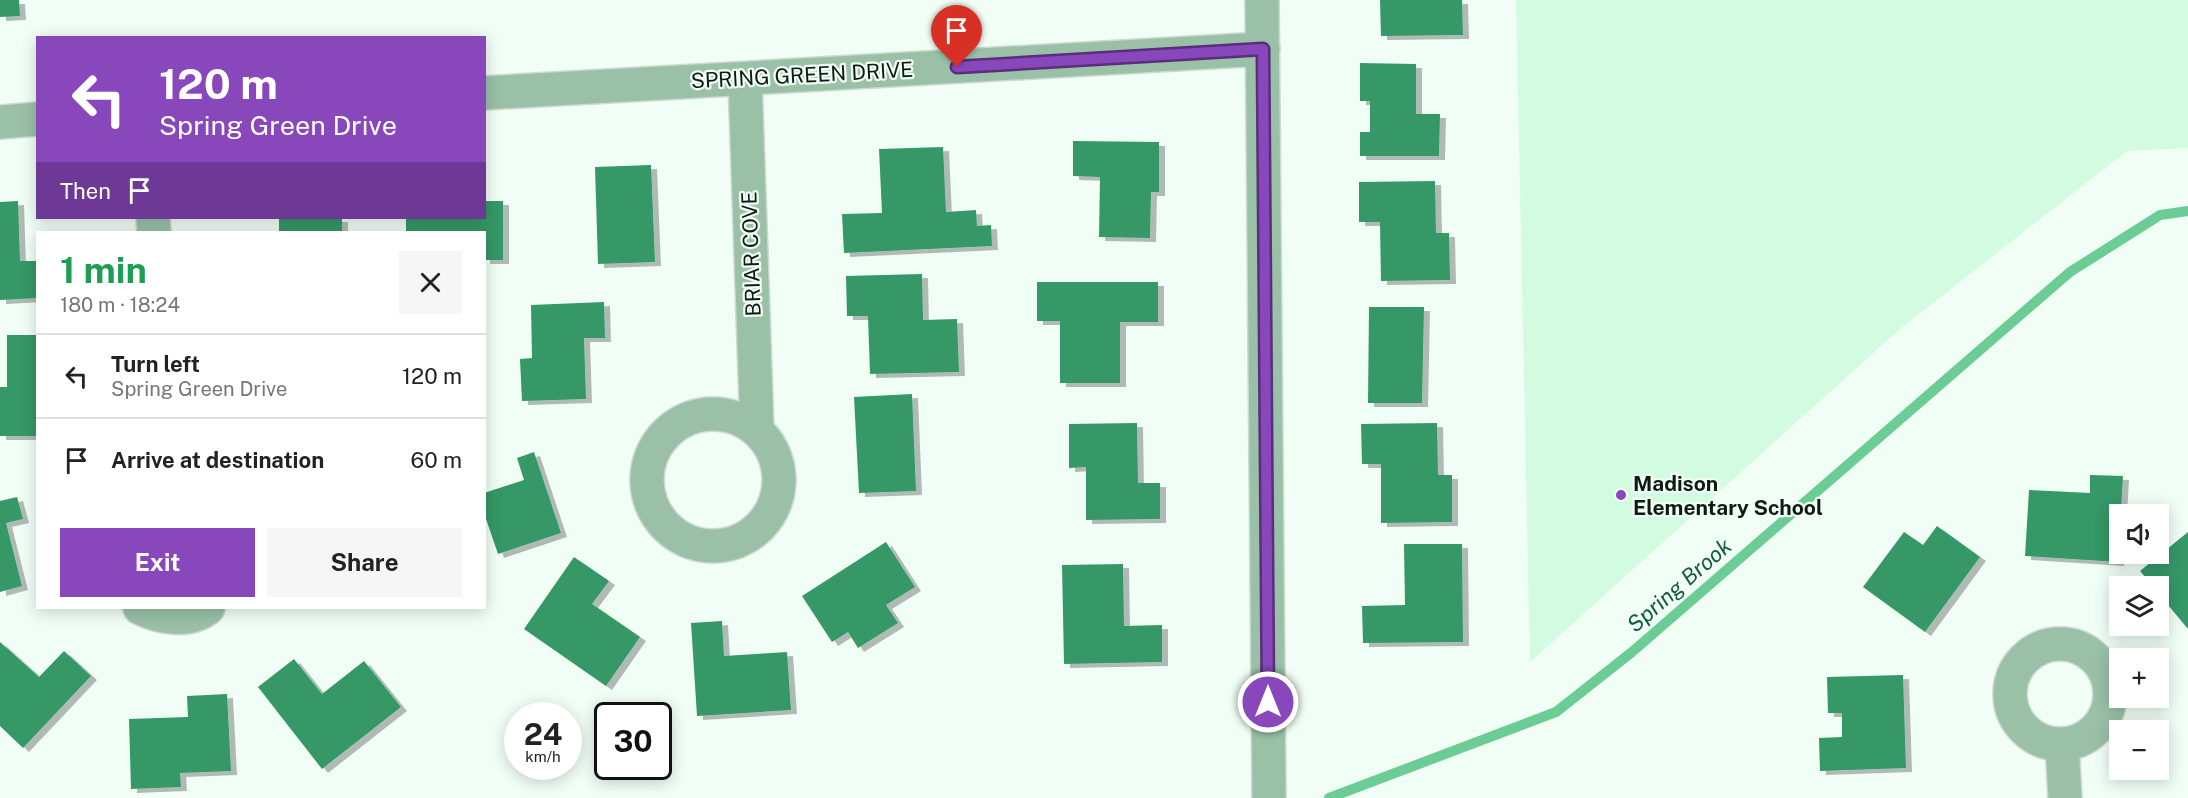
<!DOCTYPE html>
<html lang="en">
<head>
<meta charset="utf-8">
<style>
	body { margin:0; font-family:"Public Sans",sans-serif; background:#f6f6f6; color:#222; height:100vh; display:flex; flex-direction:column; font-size:22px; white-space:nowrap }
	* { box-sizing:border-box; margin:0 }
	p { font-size:20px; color:#767676 }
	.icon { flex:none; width:33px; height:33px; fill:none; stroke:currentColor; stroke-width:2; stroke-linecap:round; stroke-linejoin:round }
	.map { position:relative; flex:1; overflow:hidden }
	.details { position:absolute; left:36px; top:231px; width:450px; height:378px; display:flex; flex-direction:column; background:#fff; border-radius:0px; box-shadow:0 3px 15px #0003 }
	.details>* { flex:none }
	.top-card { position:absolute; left:36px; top:36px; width:450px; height:183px; border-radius:0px; box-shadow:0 3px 15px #0003; background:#8947bc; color:#fff; overflow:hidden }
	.fabs { position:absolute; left:2109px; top:504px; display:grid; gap:12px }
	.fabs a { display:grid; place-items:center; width:60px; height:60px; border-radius:0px; background:#fff; box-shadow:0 3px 15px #0003; font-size:30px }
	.speed { position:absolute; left:504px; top:702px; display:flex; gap:12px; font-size:30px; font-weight:700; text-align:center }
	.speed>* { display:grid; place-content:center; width:78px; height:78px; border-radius:50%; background:#fff; box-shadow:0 3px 15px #0003; line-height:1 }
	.speed small { font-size:15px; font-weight:400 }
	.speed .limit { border:3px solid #111; border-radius:9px; background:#fff; color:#111 }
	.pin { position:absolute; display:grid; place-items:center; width:51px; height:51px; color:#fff; margin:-62px -26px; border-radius:50% 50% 50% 0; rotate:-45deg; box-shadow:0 0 6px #0007 }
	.pin .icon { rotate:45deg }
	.me { position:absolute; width:66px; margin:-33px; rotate:0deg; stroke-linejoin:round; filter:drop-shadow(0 0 4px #0008) }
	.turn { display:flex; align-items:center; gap:21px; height:126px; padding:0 24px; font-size:27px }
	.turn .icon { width:78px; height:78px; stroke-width:2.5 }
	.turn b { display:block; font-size:42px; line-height:51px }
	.then { display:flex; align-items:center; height:57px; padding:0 24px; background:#0003; gap:12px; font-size:22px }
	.round { display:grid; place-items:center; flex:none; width:63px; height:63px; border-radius:0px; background:#f6f6f6 }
	.summary { display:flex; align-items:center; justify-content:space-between; height:102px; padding:0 24px }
	h1 { font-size:36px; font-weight:700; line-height:45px; color:#1e9e55 }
	.cta { display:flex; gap:12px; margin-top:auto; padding:12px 24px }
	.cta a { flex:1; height:69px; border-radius:0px; background:#8947bc; color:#fff; font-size:24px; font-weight:700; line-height:69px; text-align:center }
	.cta a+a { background:#f6f6f6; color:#222 }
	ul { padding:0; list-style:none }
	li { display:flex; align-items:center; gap:18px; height:84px; padding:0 24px; border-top:2px solid #e0e0e0 }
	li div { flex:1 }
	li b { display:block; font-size:22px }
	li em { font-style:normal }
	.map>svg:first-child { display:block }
	.built { fill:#d2fbe1 }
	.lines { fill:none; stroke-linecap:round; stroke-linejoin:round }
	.stream { stroke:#6ccc96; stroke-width:10 }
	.building { fill:#349866; filter:url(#shadow) }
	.minor-casing { stroke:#ccdad1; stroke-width:36 }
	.minor { stroke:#9ac1a8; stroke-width:33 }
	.route-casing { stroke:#592e7a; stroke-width:15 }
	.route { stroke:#8947bc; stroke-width:10 }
	.poi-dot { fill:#8947bc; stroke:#f0fef5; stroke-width:2 }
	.labels { text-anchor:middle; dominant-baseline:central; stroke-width:4.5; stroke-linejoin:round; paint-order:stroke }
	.street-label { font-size:21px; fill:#0e1a12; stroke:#f0fef5 }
	.poi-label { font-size:21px; font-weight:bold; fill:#0e1a12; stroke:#f0fef5; text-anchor:start }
	.water-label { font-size:22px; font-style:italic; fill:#135c3a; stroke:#f0fef5 }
</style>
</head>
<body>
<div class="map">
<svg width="2188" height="798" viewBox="0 0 2188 798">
	<defs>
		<filter id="shadow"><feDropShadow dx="6" dy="4" stdDeviation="0" flood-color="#0004"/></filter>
	</defs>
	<rect width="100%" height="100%" fill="#f0fef5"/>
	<path class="built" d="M1516,0H2188V148L2127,151L1901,328L1530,662Z"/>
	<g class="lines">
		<path class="stream" d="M1329,798L1556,712L1632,652L2070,272L2160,215L2188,211"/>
	</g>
	<path class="building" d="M0,0H19L20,16L0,17Z
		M1380,0H1462L1463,35L1381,36Z
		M1360,63L1416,64V114H1440L1439,156H1360V132H1370V101H1360Z
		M1073,141L1159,142V192H1151L1150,238L1099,237L1100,177L1073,176Z
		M943,147L946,212L976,210L977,226L991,225L992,246L844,253L842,214L882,213L879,149Z
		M651,165L655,262L598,264L595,167Z
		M1435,181L1436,233H1449L1450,280L1381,281L1380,222H1359V182Z
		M18,201L20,261H38V298L0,300V202Z
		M484,201H503V260H484V232H406V218H484Z
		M279,218H342V232H279Z
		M922,274L923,320L957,319L959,372L870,374L868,316H847L846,276Z
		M1037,282H1158V322H1120V383H1060V321H1037Z
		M604,302L605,338H584L586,399L522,401L520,359L532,358L531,305Z
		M1369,307H1424L1422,403H1368Z
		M7,335H38V436H0V387H7Z
		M912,394L916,491L859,493L854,397Z
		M1137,423L1138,483H1160V519L1086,520V467L1069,468V424Z
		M1437,423L1438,475H1452V522L1381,523V464H1362L1361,424Z
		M534,452L561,533L498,554L484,513V493L524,480L517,458Z
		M2090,475L2123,476L2118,562L2025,556L2029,490L2090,493Z
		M17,497L23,519L6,523L22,586L0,592V501Z
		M1937,526L1980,557L1925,632L1863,587L1904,532L1923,545Z
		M2188,532V629L2158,593V586H2153L2140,571Z
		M886,542L915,587L886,605L898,623L858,648L848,632L832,642L802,596Z
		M1404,544H1462L1463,642L1363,643L1362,606L1405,605Z
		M574,557L609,581L592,604L640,637L606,686L524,629Z
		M1123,564L1124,626L1162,625V662L1064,664L1062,565Z
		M722,621L724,656L787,652L791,710L697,716L691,623Z
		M0,642L39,677L64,651L91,676L23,748L0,726Z
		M294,659L322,694L364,661L401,707L322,769L258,687Z
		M1903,675L1906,768L1820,771L1819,738L1842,737V713H1828L1827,677Z
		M227,694L231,771L180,773L181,787L131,789L129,719L188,717L187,696Z"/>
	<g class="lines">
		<defs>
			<path id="minor" d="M1262,0L1269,798
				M745,79L757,430
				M484,93L1263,49
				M0,122L38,119
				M153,218L154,232
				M647 480a66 66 0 1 1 132 0a66 66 0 1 1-132 0Z
				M140,608C160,618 189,623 208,608
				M2010 694a50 50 0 1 1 100 0a50 50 0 1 1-100 0Z
				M2062,744L2065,798"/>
		</defs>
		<use href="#minor" class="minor-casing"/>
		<use href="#minor" class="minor"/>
	</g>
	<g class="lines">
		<defs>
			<path id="route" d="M957,67L1263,49L1268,702"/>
		</defs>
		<use href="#route" class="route-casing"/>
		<use href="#route" class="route"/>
	</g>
	<circle class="poi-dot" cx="1621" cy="495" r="6"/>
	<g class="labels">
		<g class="street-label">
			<text transform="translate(802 75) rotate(-3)">SPRING GREEN DRIVE</text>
			<text transform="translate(751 254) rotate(-92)">BRIAR COVE</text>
		</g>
		<g class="poi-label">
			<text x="1633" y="483">Madison<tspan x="1633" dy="24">Elementary School</tspan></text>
		</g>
		<g class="water-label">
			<text transform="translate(1679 585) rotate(-41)">Spring Brook</text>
		</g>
	</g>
</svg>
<div class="fabs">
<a><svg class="icon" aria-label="sound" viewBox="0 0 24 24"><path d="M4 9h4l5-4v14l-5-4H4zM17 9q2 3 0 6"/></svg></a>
<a><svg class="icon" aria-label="layers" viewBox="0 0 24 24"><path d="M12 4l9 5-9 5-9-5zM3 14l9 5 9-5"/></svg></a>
<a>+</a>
<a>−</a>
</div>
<div class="speed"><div>24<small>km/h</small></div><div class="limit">30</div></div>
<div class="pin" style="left:957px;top:67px;background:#d93025"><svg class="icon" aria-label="arrive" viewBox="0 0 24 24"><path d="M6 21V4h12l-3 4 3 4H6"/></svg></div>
<svg class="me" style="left:1268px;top:702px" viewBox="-20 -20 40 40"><circle r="17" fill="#8947bc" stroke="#fff" stroke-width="3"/><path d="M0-11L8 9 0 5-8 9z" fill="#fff"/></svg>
<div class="top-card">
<div class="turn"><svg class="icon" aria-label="left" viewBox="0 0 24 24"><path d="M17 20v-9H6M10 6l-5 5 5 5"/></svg><div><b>120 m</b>Spring Green Drive</div></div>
<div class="then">Then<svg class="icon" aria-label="arrive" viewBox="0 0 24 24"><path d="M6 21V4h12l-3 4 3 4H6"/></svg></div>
</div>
<section class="details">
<div class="summary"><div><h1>1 min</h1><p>180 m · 18:24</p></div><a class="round"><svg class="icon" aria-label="close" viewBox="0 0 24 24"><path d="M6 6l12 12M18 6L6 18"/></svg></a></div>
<ul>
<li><svg class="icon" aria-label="left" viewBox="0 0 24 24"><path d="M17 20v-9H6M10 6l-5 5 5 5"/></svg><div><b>Turn left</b><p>Spring Green Drive</p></div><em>120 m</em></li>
<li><svg class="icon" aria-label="arrive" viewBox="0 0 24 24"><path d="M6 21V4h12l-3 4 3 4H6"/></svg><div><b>Arrive at destination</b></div><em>60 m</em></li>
</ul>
<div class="cta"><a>Exit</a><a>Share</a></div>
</section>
</div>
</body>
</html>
